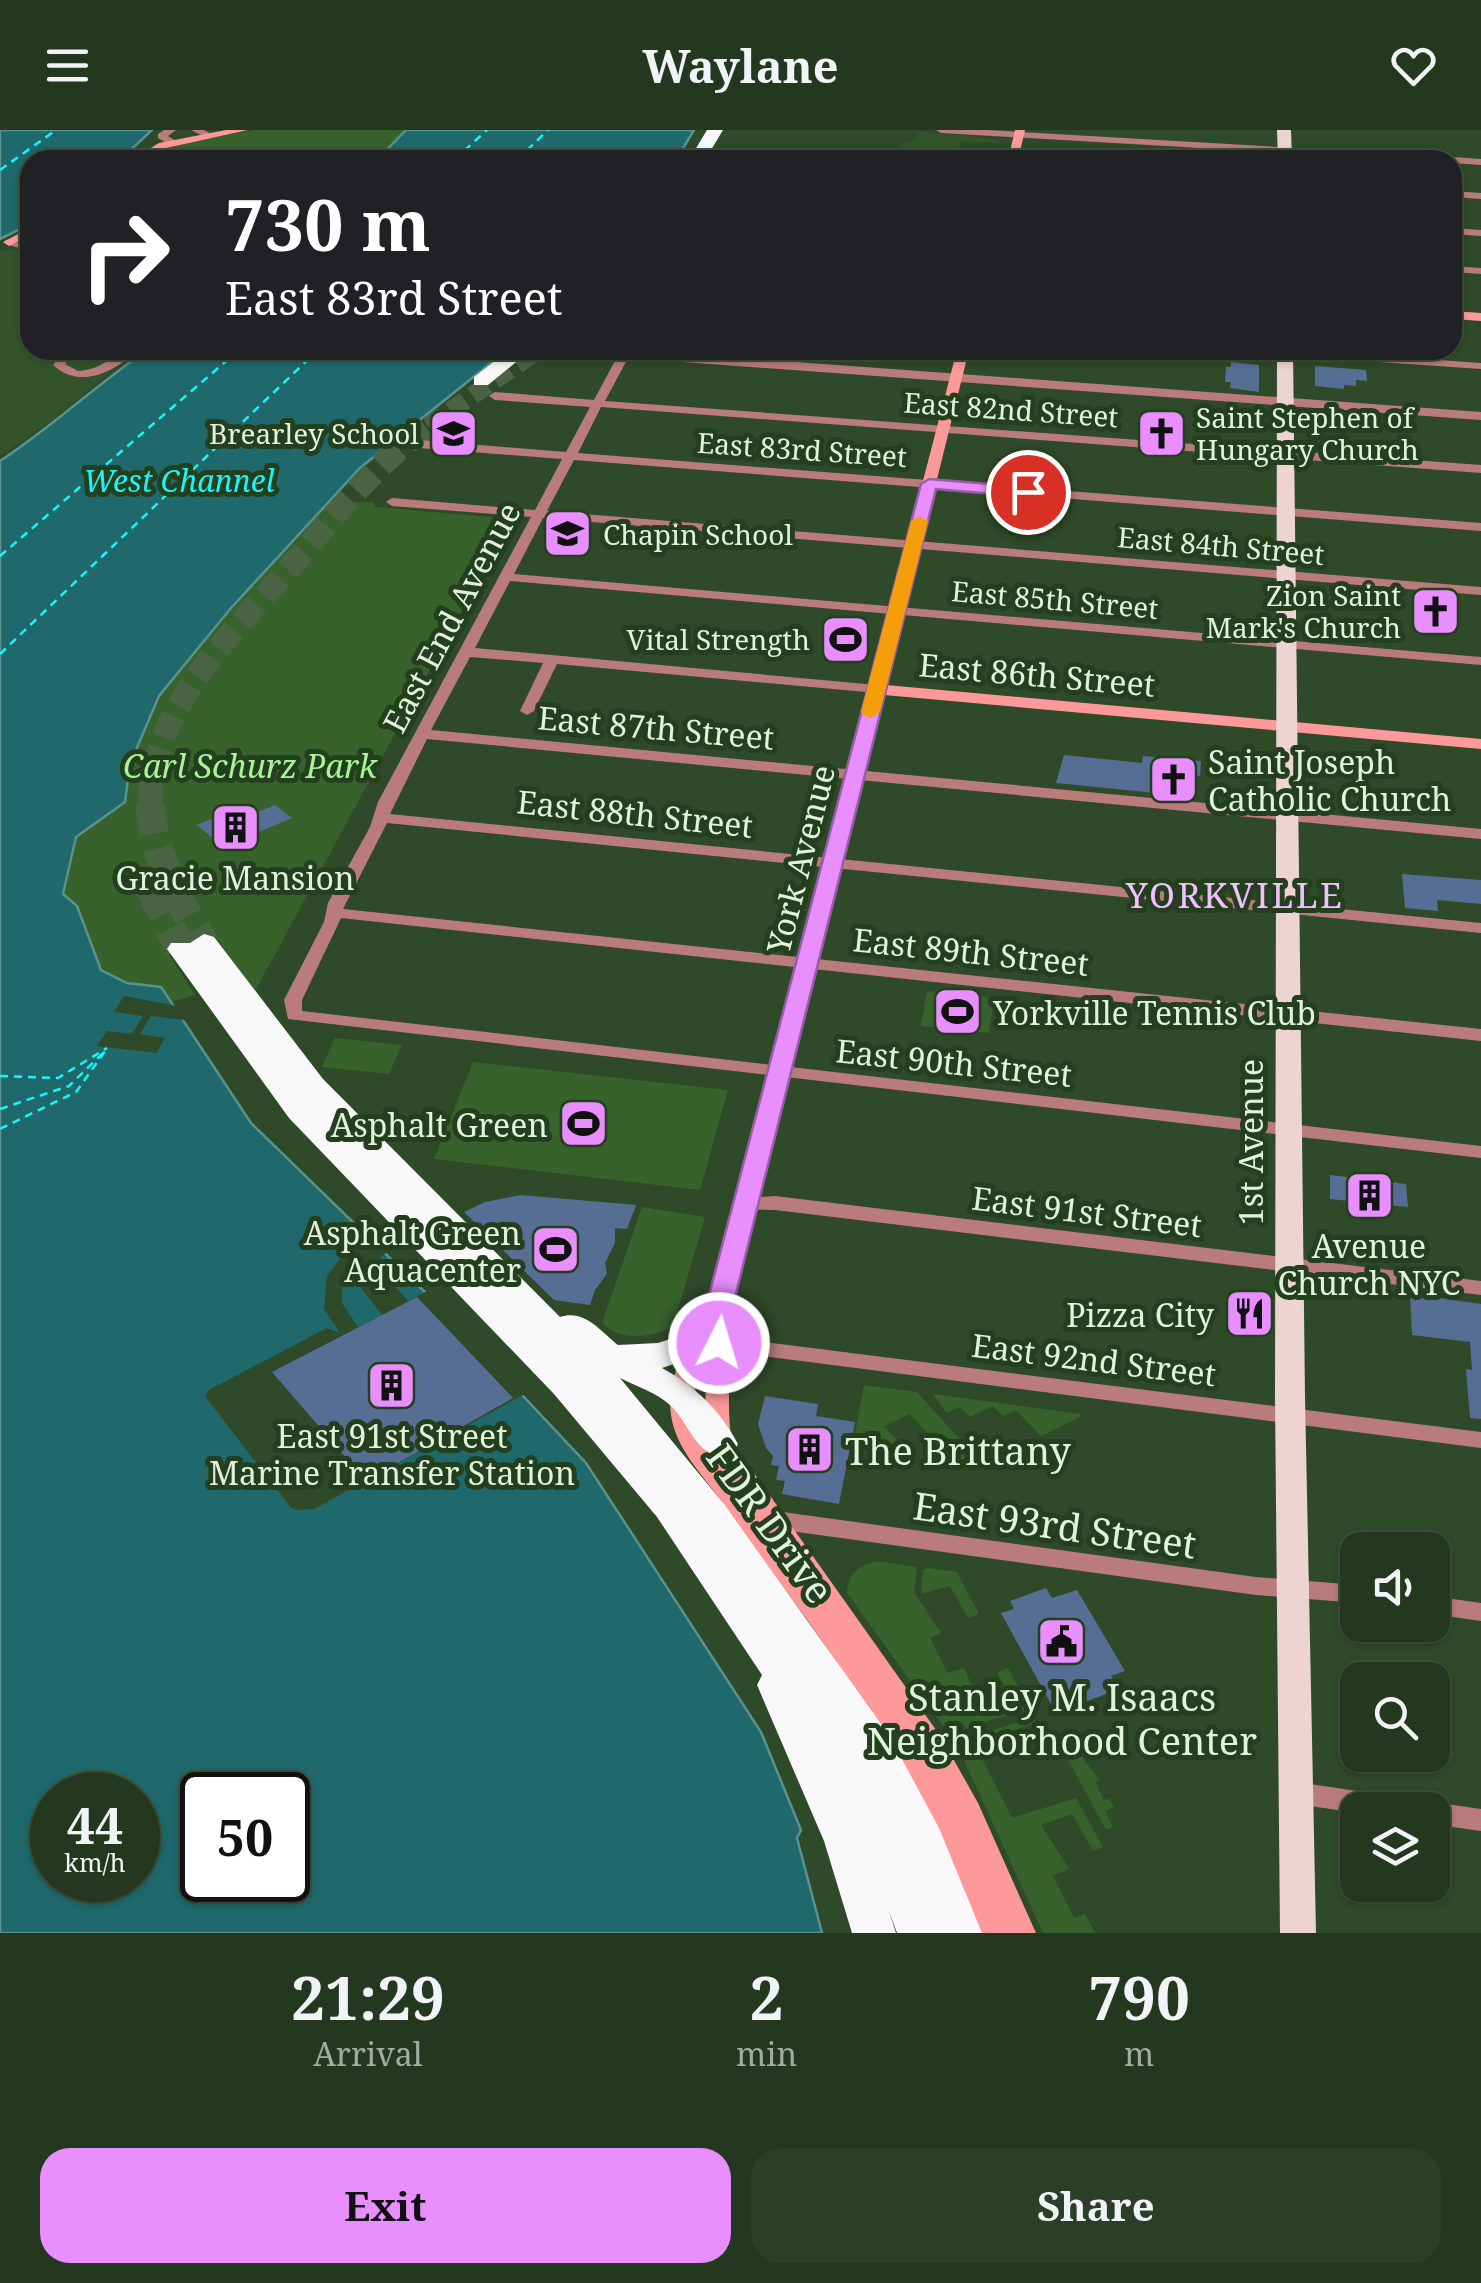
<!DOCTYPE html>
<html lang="en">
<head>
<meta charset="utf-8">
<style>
	body { margin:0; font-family:"Noto Serif",serif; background:#2b3f27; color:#f1f3f6; height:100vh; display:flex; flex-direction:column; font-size:38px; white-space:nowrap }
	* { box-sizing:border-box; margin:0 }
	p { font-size:32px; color:#a3aca4 }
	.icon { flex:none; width:55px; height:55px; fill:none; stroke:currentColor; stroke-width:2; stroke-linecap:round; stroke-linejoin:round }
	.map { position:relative; height:1803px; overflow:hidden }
	.side { display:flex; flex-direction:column; background:#23381e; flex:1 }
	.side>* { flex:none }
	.guide { position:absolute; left:20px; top:20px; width:1442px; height:210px; border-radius:30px; box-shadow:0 2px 8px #0004,0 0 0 2px #40523c; background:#202124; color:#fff; overflow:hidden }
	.controls { position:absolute; left:1340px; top:1402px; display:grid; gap:20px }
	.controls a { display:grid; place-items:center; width:110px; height:110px; border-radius:20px; background:#23381e; box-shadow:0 2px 8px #0004,0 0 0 2px #40523c; font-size:50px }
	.speed { position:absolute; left:30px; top:1642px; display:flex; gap:20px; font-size:50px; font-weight:700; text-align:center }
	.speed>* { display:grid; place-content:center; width:130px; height:130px; border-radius:50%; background:#23381e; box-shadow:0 2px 8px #0004,0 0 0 2px #40523c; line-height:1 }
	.speed small { font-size:25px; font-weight:400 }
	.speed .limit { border:5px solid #111; border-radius:15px; background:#fff; color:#111 }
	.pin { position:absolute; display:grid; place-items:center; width:85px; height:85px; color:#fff; margin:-42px; border:5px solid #fff; border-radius:50%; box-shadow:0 2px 10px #0007 }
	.me { position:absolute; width:110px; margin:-55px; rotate:5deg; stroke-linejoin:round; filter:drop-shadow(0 0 8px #0008) }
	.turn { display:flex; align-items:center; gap:35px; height:210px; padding:0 40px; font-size:45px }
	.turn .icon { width:130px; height:130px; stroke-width:2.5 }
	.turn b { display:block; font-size:70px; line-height:85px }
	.eta { display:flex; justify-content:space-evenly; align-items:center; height:170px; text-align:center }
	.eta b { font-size:60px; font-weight:700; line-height:70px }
	.action { display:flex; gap:20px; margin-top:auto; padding:20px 40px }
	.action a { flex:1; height:115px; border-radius:30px; background:#e88eff; color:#111; font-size:40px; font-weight:700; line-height:115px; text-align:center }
	.action a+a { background:#2b3f27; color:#f1f3f6 }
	header { display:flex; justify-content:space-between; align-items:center; height:130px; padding:0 40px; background:#23381e; font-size:45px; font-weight:700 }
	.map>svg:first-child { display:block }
	.built { fill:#33542b }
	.green { fill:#38622c }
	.water { fill:#1f696c; stroke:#59928e; stroke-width:2.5; fill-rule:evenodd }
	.pier { fill:#2f4a28; fill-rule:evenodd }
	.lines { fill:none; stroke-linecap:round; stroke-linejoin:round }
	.ferry { stroke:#1af4fc; stroke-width:2.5; stroke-dasharray:8 6; stroke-linecap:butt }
	.building { fill:#576e94 }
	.highway-tunnel-far2 { stroke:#4a6343; stroke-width:18; stroke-dasharray:18 9; stroke-linecap:butt }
	.highway-tunnel-far1 { stroke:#4a6343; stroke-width:24; stroke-dasharray:24 11; stroke-linecap:butt }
	.highway-tunnel { stroke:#4a6343; stroke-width:30; stroke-dasharray:30 15; stroke-linecap:butt }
	.street { fill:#ba7b7b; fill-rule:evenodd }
	.secondary { fill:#fd999a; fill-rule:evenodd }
	.primary { fill:#edd3d2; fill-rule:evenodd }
	.highway { fill:#f8f8f8; fill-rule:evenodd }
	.route { fill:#e88eff; stroke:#975ca6; stroke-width:2.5 }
	.slow { fill:#f59e0b }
	.labels { text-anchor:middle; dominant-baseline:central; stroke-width:10; stroke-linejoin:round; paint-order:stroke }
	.far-street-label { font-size:28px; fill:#e1f2dd; stroke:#243f1d }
	.far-poi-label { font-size:28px; fill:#e1f2dd; stroke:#243f1d; text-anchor:end }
	.far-water-label { font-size:30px; font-style:italic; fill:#1af4fc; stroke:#243f1d }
	.street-label { font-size:32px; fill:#e1f2dd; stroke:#243f1d }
	.poi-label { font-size:32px; fill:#e1f2dd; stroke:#243f1d }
	.park-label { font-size:32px; font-style:italic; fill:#a9f595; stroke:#243f1d }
	.neighbourhood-label { font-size:35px; letter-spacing:2.5px; fill:#f2c0fe; stroke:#243f1d }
	.near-poi-label { font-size:38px; fill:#e1f2dd; stroke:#243f1d; text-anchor:start }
	.near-street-label { font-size:38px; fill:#e1f2dd; stroke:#243f1d }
</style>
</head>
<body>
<header><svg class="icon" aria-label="menu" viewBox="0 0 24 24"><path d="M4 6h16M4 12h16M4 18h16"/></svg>Waylane<svg class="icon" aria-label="heart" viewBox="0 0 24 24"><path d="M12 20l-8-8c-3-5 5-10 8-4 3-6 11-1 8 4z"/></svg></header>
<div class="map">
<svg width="1481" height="1803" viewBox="0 0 1481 1803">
	<rect width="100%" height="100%" fill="#2f4a28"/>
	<path class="built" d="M917,2L962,5L998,10L997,13L961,11L954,30L899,26L904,11L914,12Z
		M18,120L30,122V220H137L51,291L0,326V121Z"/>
	<path class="green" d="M255,0H406L377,30H294L272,24L257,30H140L160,18Z
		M329,372H373L376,377L512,389L255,861L215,809L168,823L195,865L172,872L161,857C89,849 95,830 69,769L63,764L75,707L123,672L139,608L167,553L231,478Z
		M927,861L994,868L989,903L921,896Z
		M335,908L402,915L389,944L322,937Z
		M473,932L728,960L700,1060L434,1029Z
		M642,1077L705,1087L673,1197C649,1207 623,1213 602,1193Z
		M864,1255L917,1262L973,1324L955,1333L910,1284L884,1296L901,1315L854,1310Z
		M933,1264L1080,1284V1287L1041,1306L1016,1280L1003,1286L993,1276L970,1287L960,1277L947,1283Z
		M876,1431L917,1437L914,1462L941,1503L930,1508L948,1543L964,1538L982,1579L1012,1570L997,1542L1008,1538L1030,1578L966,1598L960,1591L943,1596L847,1463C848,1443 858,1437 876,1431Z
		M927,1438L957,1442L979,1484L968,1488L950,1456L921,1464L923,1440Z
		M1033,1587L1036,1593L996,1606L1000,1616L979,1623L1012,1688L1076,1668L1103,1717L1093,1721L1072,1684L1041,1695L1069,1739L1053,1746L1074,1788L1085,1784L1095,1803H1043L958,1617L965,1614L964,1610Z
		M1076,1607L1082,1620L1078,1622L1099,1650L1095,1652L1104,1670L1109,1669L1114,1677L1105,1681L1113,1697L1106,1700L1059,1613Z"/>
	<path class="water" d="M0,0H152L120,30H30V94L0,109Z
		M406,0H694L676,30H377Z
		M147,220H507L360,338L231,478L159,566L130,634L125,672L76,707L63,764L77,776L101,840L127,853L161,857L251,993L430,1167L586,1333L761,1602L801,1700L797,1708L822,1803H0V331C52,297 96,255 147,220ZM52,1665H138V1750H52ZM202,1665H288V1750H202Z"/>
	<path class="pier" d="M124,866L177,876L185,890L151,886L140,904L165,908L156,923L97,916L107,901L132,904L143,886L114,882Z
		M372,1105L388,1121L378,1130L379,1138L408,1171L427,1161L525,1264L314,1379L298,1380L291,1378L205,1266L209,1260L327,1198L340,1203L324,1179L327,1146L343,1125ZM349,1142L382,1185L358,1197L342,1173V1153Z"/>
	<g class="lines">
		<path class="ferry" d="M454,30L487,0
			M517,30L548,0
			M0,40L56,0
			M0,426L239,220
			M0,524L318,220
			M0,946L58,948L107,918
			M0,979L69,956L104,922
			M0,999L76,962L108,917"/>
	</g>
	<path class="building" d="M1231,232L1259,235V262L1230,258L1231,252H1225L1226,237H1231Z
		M1315,236L1366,240L1367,251L1356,250V256L1344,255V259L1315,256Z
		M1064,625L1142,633L1143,626L1201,631L1200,646L1196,645L1195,667L1056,653Z
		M275,675L292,688L223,717L197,695L229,681L239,690Z
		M1402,744L1481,750V774L1437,770L1438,781L1405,778Z
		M1330,1045L1406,1054L1408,1077L1330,1069Z
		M521,1065L636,1075L627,1099L615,1098V1113L605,1133L607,1144L595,1160L590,1175L554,1170L464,1082L485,1072Z
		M1410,1164L1481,1174V1289L1470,1288L1466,1239L1472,1240L1470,1212L1412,1205Z
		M417,1167L513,1268L366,1351L272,1242Z
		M765,1266L818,1274L816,1286L855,1292L839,1374L782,1364L785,1351L776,1350L779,1336L771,1335L773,1326L766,1318L758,1294Z
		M1046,1458L1052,1468L1077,1460L1125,1541L1111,1546L1119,1559L1056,1583L1001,1483L1014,1479L1010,1471Z"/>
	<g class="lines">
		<path class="highway-tunnel-far2" d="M428,296L539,220"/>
		<path class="highway-tunnel-far1" d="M151,676C149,640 162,605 180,574C207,525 249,484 286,442C332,389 374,334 432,293"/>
		<path class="highway-tunnel" d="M150,674C154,728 177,768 204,813
			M150,758L181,819"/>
		<path class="street" d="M164,0H176L168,6L176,11V15H170L158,8V4Z
			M191,0H204L215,6L207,8Z
			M936,0H988L1452,27L1481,29V35L1452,33V30H1404L941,3Z
			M743,19L887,27L892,30H836L740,24V20Z
			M1452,61L1481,63V69L1452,67Z
			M1452,98L1481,100V106L1452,104Z
			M5,110L30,115V121L5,114Z
			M1452,136L1481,138V144L1452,142Z
			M65,220H77L65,234L78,241C102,241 116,220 138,220C114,242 80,260 53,235Z
			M576,220H632L1481,282V290L628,228L605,271L1481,335V343L601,277L578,323L1481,393V401L574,330L547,381L1481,457V465L543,388L514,444L1481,527V535L510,451L475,518L877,555L884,559L877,563L557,534L534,581L527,585L520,581L543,533L470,527L431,600L1481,699V709L427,609L390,684L1481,793V803L387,693L343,779L1481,899V911L341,788L302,870V881L1481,1016V1028L288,889L284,870L324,792L328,773L370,697L378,672L531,387L392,376L386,372L392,368L535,380L562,329L419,318L413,314L419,310L566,322L590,277L495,270L489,266L495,262L594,270L617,227L581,224Z
			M1243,220H1298L1481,233V239L1249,223Z
			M775,1066L1481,1151V1165L775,1080L739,1079L736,1074L739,1069Z
			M708,1205L1481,1302V1318L708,1219L701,1217L698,1212L701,1207Z
			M768,1380L1256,1447L1358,1455V1473L1256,1465L768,1398L760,1395L757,1389L760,1383Z
			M1432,1466L1481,1473V1491L1432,1484Z
			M1296,1652L1412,1669L1421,1672L1423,1677L1432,1672L1481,1679V1701L1432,1694V1680H1358V1683L1296,1674L1287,1671L1284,1663L1287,1655Z"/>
		<path class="secondary" d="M226,0H248L166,18L144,30H131L159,13Z
			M1015,0H1025L1018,30H1008Z
			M30,98V106L9,116L3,112Z
			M1452,181L1481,183V191L1452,189Z
			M957,220H969L886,555L1481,609V619L884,565L727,1196C733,1235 725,1273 732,1312L941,1607L978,1673L1036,1803H979C936,1691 878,1589 808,1491C778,1450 748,1409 719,1368C703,1346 682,1324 674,1298C662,1260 680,1222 704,1193ZM706,1224L705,1299L713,1323C690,1292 690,1258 706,1224Z"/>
		<path class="primary" d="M1277,0H1291L1292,30H1278Z
			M1277,220H1293L1305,1267L1316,1803H1280L1275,1267Z"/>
		<path class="highway" d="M707,0H723L705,30H689Z
			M509,220H531L488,255H474V247Z
			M204,804L214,807L323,949L560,1187C585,1179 600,1201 618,1215L658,1213L700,1199L712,1203L717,1212L712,1221L662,1238C695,1256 720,1280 738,1314L733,1324C698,1335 691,1294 670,1275C657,1263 636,1256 620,1248L724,1374L889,1605L939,1698L982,1803H897L889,1781L896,1803H852L824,1711L757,1555L762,1545L657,1387L554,1264L289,988L167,819L171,813H190Z"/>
	</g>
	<path class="route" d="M929,349L1028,357L1036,362L1028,367L936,359L728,1196L732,1213L728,1220H709L701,1196L921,354Z"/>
	<path class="slow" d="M919,386L928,391L880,582L871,588L864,586L861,582L911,391Z"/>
	<defs>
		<symbol id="school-square" viewBox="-11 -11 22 22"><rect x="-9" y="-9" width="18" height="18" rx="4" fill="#e88eff" stroke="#243f1d"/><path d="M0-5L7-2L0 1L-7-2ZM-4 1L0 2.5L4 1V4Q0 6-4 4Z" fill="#111"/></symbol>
		<symbol id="church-square" viewBox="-11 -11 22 22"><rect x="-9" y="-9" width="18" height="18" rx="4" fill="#e88eff" stroke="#243f1d"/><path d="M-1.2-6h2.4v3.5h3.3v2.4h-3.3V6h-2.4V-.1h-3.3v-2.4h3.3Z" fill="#111"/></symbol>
		<symbol id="stadium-square" viewBox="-11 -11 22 22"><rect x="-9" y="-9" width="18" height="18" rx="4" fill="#e88eff" stroke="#243f1d"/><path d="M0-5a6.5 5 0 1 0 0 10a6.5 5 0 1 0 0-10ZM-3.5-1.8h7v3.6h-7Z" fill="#111"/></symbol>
		<symbol id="building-square" viewBox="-11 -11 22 22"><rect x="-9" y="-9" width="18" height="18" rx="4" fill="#e88eff" stroke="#243f1d"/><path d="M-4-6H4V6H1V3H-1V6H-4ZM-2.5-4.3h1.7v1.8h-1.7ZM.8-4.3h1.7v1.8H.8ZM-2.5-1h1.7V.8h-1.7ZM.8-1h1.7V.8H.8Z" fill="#111"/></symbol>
		<symbol id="restaurant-square" viewBox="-11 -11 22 22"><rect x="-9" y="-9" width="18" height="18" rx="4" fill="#e88eff" stroke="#243f1d"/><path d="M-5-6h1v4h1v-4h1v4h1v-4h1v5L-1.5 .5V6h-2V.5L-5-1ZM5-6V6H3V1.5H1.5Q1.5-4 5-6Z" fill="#111"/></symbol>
		<symbol id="civic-square" viewBox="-11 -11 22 22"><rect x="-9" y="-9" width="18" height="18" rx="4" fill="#e88eff" stroke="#243f1d"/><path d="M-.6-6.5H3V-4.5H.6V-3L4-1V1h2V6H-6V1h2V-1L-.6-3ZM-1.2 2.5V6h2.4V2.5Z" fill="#111"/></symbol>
	</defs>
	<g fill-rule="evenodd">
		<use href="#school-square" x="426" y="276" width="55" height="55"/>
		<use href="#church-square" x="1134" y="276" width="55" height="55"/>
		<use href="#school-square" x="540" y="376" width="55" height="55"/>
		<use href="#church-square" x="1408" y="454" width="55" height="55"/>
		<use href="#stadium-square" x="818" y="482" width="55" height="55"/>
		<use href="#church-square" x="1146" y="622" width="55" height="55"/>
		<use href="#building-square" x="208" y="670" width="55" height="55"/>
		<use href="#stadium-square" x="930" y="854" width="55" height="55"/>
		<use href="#stadium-square" x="556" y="966" width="55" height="55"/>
		<use href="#building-square" x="1342" y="1038" width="55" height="55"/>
		<use href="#stadium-square" x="528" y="1092" width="55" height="55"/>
		<use href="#restaurant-square" x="1222" y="1156" width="55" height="55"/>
		<use href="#building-square" x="364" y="1228" width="55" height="55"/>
		<use href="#building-square" x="782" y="1292" width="55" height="55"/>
		<use href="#civic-square" x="1034" y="1484" width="55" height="55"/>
	</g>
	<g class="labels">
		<g class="far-street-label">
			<text transform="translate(1011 279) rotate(4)">East 82nd Street</text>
			<text transform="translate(802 319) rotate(4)">East 83rd Street</text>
			<text transform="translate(1221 415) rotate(5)">East 84th Street</text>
			<text transform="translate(1055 469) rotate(5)">East 85th Street</text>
		</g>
		<g class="far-poi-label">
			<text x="1196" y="287" text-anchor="start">Saint Stephen of<tspan x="1196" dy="32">Hungary Church</tspan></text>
			<text x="419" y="303">Brearley School</text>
			<text x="603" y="404" text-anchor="start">Chapin School</text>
			<text x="1401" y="465">Zion Saint<tspan x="1401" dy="32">Mark's Church</tspan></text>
			<text x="810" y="509">Vital Strength</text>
		</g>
		<g class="far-water-label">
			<text x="179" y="350">West Channel</text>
		</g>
		<g class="street-label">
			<text transform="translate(451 487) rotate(-62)">East End Avenue</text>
			<text transform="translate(1037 544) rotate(5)">East 86th Street</text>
			<text transform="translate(656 597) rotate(5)">East 87th Street</text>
			<text transform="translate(635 683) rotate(6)">East 88th Street</text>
			<text transform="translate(800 729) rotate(-76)">York Avenue</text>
			<text transform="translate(971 821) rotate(6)">East 89th Street</text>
			<text transform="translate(954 932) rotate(6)">East 90th Street</text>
			<text transform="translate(1250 1012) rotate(-90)">1st Avenue</text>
			<text transform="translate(1087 1081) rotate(7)">East 91st Street</text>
			<text transform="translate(1094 1229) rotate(7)">East 92nd Street</text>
		</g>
		<g class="poi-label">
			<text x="1208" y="631" text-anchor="start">Saint Joseph<tspan x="1208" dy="37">Catholic Church</tspan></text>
			<text x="235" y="747">Gracie Mansion</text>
			<text x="993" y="882" text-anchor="start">Yorkville Tennis Club</text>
			<text x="548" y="994" text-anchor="end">Asphalt Green</text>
			<text x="521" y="1102" text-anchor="end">Asphalt Green<tspan x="521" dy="37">Aquacenter</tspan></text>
			<text x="1369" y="1115">Avenue<tspan x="1369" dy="37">Church NYC</tspan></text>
			<text x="1214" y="1184" text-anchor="end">Pizza City</text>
			<text x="392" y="1305">East 91st Street<tspan x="392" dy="37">Marine Transfer Station</tspan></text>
		</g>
		<g class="park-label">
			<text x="250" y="635">Carl Schurz Park</text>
		</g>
		<g class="neighbourhood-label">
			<text x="1235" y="764">YORKVILLE</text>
		</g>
		<g class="near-poi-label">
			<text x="845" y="1320">The Brittany</text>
			<text x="1062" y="1566" text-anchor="middle">Stanley M. Isaacs<tspan x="1062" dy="44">Neighborhood Center</tspan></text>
		</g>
		<g class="near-street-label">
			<text transform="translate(771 1393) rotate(54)">FDR Drive</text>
			<text transform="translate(1055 1394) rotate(8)">East 93rd Street</text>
		</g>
	</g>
</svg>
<div class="controls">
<a><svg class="icon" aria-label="sound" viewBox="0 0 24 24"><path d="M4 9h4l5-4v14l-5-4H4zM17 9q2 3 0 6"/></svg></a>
<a><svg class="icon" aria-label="search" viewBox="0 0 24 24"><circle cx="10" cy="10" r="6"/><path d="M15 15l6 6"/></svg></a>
<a><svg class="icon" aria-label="layers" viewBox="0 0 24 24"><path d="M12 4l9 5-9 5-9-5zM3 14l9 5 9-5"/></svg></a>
</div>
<div class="speed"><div>44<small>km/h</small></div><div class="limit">50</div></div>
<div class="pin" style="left:1028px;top:362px;background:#d93025"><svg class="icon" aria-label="arrive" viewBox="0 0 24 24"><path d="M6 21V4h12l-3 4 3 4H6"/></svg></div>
<svg class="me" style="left:719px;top:1213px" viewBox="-20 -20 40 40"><circle r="17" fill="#e88eff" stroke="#fff" stroke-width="3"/><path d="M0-11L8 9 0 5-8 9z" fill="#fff"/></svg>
<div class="guide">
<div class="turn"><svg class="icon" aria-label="right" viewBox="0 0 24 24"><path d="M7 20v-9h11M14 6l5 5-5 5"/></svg><div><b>730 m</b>East 83rd Street</div></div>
</div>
</div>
<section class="side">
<div class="eta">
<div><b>21:29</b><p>Arrival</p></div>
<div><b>2</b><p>min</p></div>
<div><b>790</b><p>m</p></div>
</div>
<div class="action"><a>Exit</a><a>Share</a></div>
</section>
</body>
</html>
